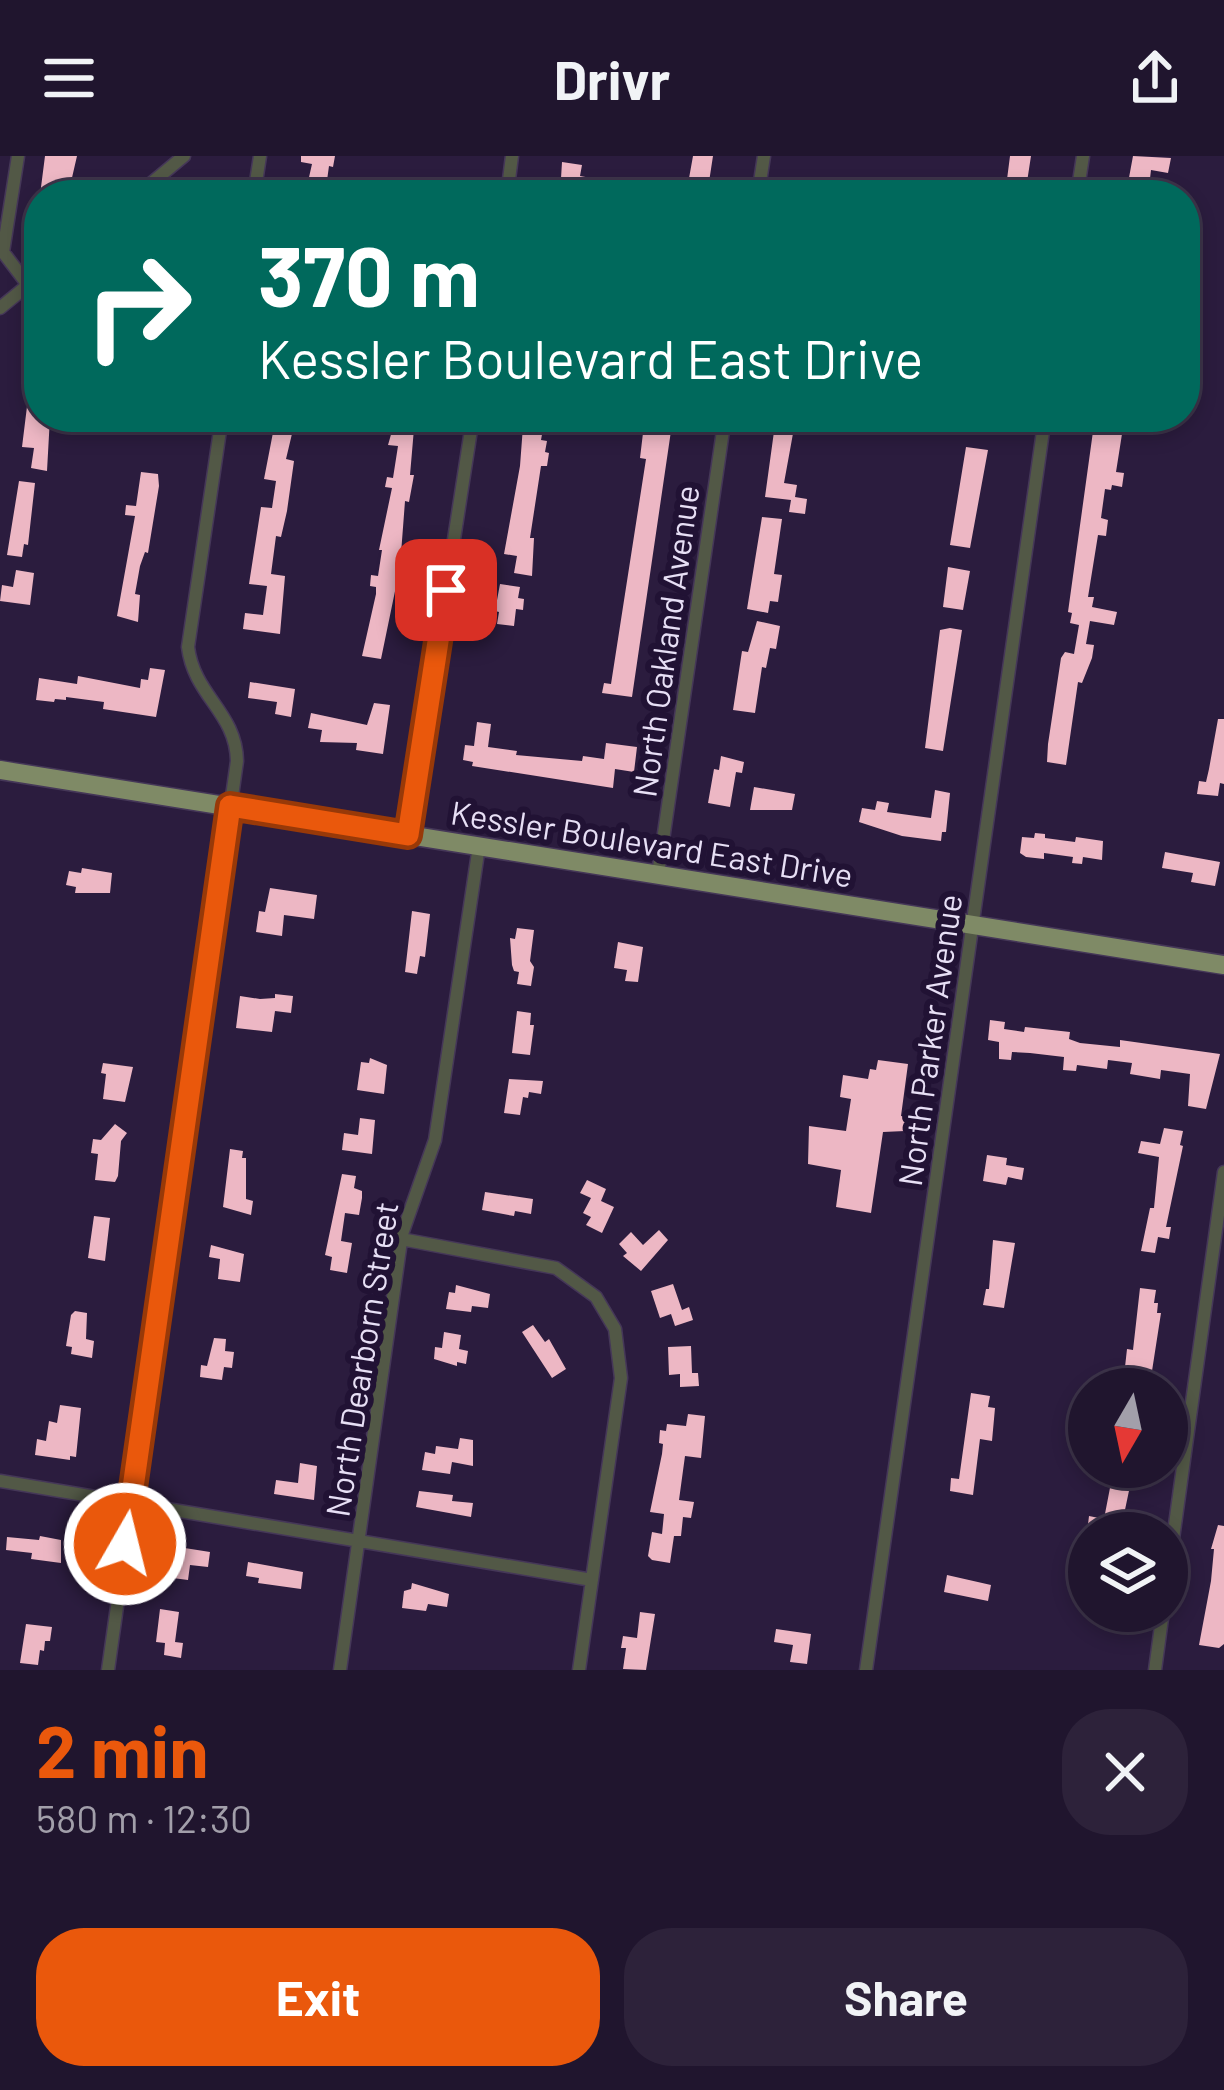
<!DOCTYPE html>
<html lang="en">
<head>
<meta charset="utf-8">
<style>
	body { margin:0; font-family:Barlow,sans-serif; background:#2d223a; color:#f1f3f6; height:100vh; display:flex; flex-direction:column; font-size:45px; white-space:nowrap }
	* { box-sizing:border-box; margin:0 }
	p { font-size:39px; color:#a29faa }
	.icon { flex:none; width:66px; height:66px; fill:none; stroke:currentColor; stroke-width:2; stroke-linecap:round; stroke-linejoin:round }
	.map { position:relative; height:1514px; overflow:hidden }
	.side { display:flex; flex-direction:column; background:#20152e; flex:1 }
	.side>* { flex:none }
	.top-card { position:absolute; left:24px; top:24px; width:1176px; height:252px; border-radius:48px; box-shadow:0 6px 18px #0003,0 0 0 3px #3d344a; background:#00695c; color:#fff; overflow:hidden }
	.needle { width:78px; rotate:189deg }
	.buttons { position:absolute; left:1068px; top:1212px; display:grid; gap:24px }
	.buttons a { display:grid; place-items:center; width:120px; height:120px; border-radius:50%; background:#20152e; box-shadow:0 6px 18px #0003,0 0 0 3px #3d344a; font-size:60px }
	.pin { position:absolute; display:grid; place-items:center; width:102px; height:102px; color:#fff; margin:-51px; border-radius:24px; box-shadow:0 6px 18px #0006 }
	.me { position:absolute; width:132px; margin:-66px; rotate:8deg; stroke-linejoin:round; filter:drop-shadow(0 0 9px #0008) }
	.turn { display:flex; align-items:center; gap:42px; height:252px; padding:0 36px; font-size:54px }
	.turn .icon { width:156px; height:156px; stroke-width:2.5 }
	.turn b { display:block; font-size:84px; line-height:102px }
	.round { display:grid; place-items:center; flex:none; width:126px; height:126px; border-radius:48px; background:#2d223a }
	.summary { display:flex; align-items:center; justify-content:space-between; height:204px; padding:0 36px }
	h1 { font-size:72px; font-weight:700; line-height:90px; color:#ea580c }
	.primary-button { display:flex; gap:24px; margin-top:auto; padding:24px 36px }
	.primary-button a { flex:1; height:138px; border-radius:48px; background:#ea580c; color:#fff; font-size:48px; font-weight:700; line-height:138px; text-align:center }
	.primary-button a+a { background:#2d223a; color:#f1f3f6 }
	header { display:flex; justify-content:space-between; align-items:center; height:156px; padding:0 36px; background:#20152e; font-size:54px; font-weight:700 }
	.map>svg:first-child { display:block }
	.building { fill:#edb7c4 }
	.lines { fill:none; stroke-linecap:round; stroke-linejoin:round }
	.minor-casing { stroke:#453758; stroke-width:15 }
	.primary-casing { stroke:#453758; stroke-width:21 }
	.minor { stroke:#525846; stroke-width:12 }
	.primary { stroke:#7f8a66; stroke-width:18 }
	.route-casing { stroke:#983908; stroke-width:30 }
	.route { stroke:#ea580c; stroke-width:21 }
	.labels { text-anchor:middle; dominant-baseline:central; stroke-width:12; stroke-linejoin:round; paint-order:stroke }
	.street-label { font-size:33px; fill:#e7dff5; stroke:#211234 }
</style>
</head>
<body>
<header><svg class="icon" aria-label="menu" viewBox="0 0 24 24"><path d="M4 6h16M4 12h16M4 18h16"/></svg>Drivr<svg class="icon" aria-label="share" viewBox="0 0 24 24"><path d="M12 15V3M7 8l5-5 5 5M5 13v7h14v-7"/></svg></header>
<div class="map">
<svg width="1224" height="1514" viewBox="0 0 1224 1514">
	<rect width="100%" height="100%" fill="#2b1c3e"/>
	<path class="building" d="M45,0H77L68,39H40Z
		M301,0H335L333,11L329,10L325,39H305L312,8L301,6Z
		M693,0H713L707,39H686Z
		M1010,0H1031L1025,39H1005Z
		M1133,0L1171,2L1168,17L1151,14L1149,31L1128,27Z
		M562,6L582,9L580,20L591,22L589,35L578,33L577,39H560Z
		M32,210L39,211V261H50L47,315L31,312L34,292L22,291Z
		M276,261H296L286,303L294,305L287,355L281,381L276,380L271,418L285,420L280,478L243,473L245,457L263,459L267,430L249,428L261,351L272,352L276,325L264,323Z
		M396,261H415L410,319H414L409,346L405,345L400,411L381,503L362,500L376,438V431L370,430L371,419L378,420L382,394H379L392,332L385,331L387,321L393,322L398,290L388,289Z
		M641,261H668V267L672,268L632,541L602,537L604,527L611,528L646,303L640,302L643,277L636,276Z
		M776,261H796L784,327L797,329L795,341L807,343L805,358L789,356L791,344L765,341Z
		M1095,261H1115L1113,277L1122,278L1116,316L1124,317L1122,331L1112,329L1111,334L1105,333L1101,362L1108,364L1106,380L1098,379L1088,441H1094L1092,451L1117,456L1114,469L1090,465L1086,488L1094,489L1092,502L1082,527L1078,526L1066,609L1047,606L1048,588L1061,502L1065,496L1074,498L1079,469L1070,467L1072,457L1068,456Z
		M523,270L543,273L541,284L547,285L545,296L549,297L547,310H541L530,382H534L532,420L514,417L517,400L504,398L520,310Z
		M966,291L988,294L970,392L950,389Z
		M141,316L158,318L159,330L148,397L145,396L140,410L135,438L140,439L138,466L117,460L135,360L125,359L126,349L136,350Z
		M19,325L35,327L28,389L24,388L22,401L7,399Z
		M762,361L782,363L774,418L782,419L778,446L770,445L768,457L747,453Z
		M948,411L970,415L963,454L943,451Z
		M16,414L34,417L30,449L0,445L2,429L13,431Z
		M500,428L520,431L518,442L524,443L523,454L516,453L514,470L497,468L499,456L495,455Z
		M757,465L780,470L776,493L770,492L766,512L762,511L755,557L733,554L742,495L748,496Z
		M950,472L962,474L943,595L925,592L940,474Z
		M150,512L165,514L156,561L103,553L104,546L66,541V544L55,543L54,546L36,544L39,522L77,528L78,520L140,532L141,523L148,524Z
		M250,526L295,533L291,561L275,558L277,546L248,542Z
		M374,547L390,549L383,598L356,594L357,587L320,586L322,574L308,572L311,557L367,569Z
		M1218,563H1224V628L1220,627L1218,640L1197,638L1199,625L1206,626L1209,613Z
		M477,566L491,568L488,591L517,595L516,599L582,605L583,600L604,603L606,587L637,591L634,616L615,613L613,632L472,610L473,606L463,604L465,589L474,590Z
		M721,600L744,606L742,617L736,616L730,651L708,647L714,613L719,614Z
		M754,631L795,638L792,654H750Z
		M935,634L950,637L946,676H942L941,685L902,680L859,666L862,652L875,654L877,645L889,647L887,656L931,662Z
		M1035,677L1045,678V682L1075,686L1076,681L1103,685L1102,704L1083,701L1082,708L1072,707L1073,701L1044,697V703L1026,701L1020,697L1022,681L1034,682Z
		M1165,696L1220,706L1215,730L1191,726L1193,717L1162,712Z
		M82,712L112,717L110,737H75L76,731L66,729L69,715L81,717Z
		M270,732L317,739L314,763L284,759L282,780L256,776L259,755L265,756Z
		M412,755L430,758L425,801L420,800L417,818L405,816Z
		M517,772L534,774L530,805L534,811L531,830L517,828L519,816L514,815L512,809L510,782L515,783Z
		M618,786L643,791L638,826L625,825L627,814L614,812Z
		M275,838L293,840L291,857L275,855L272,876L236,872L240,840L260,843L275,842Z
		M517,855L531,857L530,869H534L530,899L512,897Z
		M990,864L1005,866L1004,873L1024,876L1025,871L1070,876L1069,883L1080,887L1120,891V884L1220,898L1206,953L1188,950L1190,918L1161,914L1160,923L1130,918L1132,907L1108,904L1107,913L1077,909L1076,915L1063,914L1064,901L1030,897L1012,896L1011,904L999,903V886L988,884Z
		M370,902L387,909L384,938L357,934L361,906L369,907Z
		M878,904L908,908L901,960L907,961L905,975L883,976L871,1057L836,1051L841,1014L808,1008L809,970L846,975L851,943L840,941L843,919L868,923L870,913L876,914Z
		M103,907L133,911L125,946L103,943L106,918L101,917Z
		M509,923L543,925L541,938L529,936L528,942L523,941L520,959L504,957Z
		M360,962L375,964L372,998L342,994L344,977L358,979Z
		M115,968L127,977L121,985L118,1020L115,1026L95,1024L98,998L91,997L93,983L101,984Z
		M1164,972L1183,975L1180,989L1183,990L1166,1071H1171L1169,1083L1158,1081L1155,1097L1141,1095L1150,1052H1154L1159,1001L1138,997L1141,985L1160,988Z
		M230,993L243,995L242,1002H246V1043L253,1045L251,1059L223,1051Z
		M987,999L1007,1002L1006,1009L1024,1012L1022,1024L1008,1021L1006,1029L983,1025Z
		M342,1018L356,1020L354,1032L362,1035V1042L359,1059L345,1057L341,1085L352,1087L347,1117L330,1114L332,1101L325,1099Z
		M587,1024L606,1033L601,1045L614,1051L602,1077L586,1069L591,1061L583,1057L591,1042L580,1037Z
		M485,1036L533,1043L531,1058L515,1055L514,1060L482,1054Z
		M94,1060L110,1062L105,1105L88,1102Z
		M659,1074L668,1084L641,1115L623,1100L627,1097L619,1088L631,1076L643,1089Z
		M993,1084L1015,1087L1004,1152L983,1149L986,1133H989Z
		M211,1089L244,1098L240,1126L218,1123L220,1103L209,1101Z
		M673,1128L682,1154L689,1151L693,1164L675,1170L671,1158L660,1162L651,1135Z
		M456,1129L490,1138L488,1152L472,1150L471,1156L446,1153L449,1136L455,1137Z
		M1140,1132L1156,1134L1154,1147H1158L1157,1157H1161L1152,1215L1125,1211L1127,1193L1133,1194Z
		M75,1155L87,1157L86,1183L94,1185L92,1202L71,1198L72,1191L66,1190L71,1159Z
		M533,1169L545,1186L549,1183L566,1213L552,1222L522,1176Z
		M444,1176L461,1179L459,1193L468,1195L466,1208L457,1206V1210L434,1203L435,1191L442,1192Z
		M214,1182L226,1183L225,1195L234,1196L232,1212L224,1211L222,1224L200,1221L201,1209L207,1210Z
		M691,1190L692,1217H698L699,1230L680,1231V1218L669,1219L668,1191Z
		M971,1237L990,1240L988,1251L995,1252L992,1285L980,1283L973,1339L950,1335L951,1322L959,1323Z
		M60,1249L81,1252L76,1301L70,1300V1304L35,1299L37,1283L46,1285L49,1265L57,1267Z
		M688,1258L705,1260L701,1302L685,1300L679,1344L694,1346L691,1362L683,1361L681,1380H674L670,1407L652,1404L648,1400L652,1376L662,1378L664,1358L650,1356L662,1298L663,1288L659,1287L660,1274L666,1275L667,1268L686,1270Z
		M460,1282L473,1284V1310L452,1306L450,1318L422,1314L425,1296L435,1298L436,1290L458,1293Z
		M300,1307L317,1310L314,1344L274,1338L276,1324L298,1327Z
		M1114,1311H1134L1122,1368L1141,1371V1377H1087L1089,1360L1104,1363Z
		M419,1335L453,1339L452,1345L473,1347L471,1361L416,1351Z
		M1218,1369L1224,1370V1488L1219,1492L1199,1489L1211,1425L1214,1393H1211Z
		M40,1380L61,1384V1407L31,1403L32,1397L6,1394L7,1381L39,1384Z
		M172,1390L210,1396L208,1411L190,1409L188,1424L165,1421Z
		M248,1406L303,1416L301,1433L258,1427L259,1422L246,1420Z
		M947,1419L991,1429L988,1445L944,1436Z
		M412,1427L449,1438L447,1451L428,1448L426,1455L402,1452L404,1435L411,1433Z
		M160,1453L179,1456L175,1486L183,1487L181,1502L164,1499L165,1487L156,1486Z
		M640,1456L655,1458L646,1514L623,1513L626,1492H621L623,1480L637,1482Z
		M26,1468L52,1471L50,1485H45L44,1495L40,1494L38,1509L20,1507Z
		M776,1473L811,1478L807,1508L790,1506L793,1489L774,1486Z"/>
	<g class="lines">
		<defs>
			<path id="minor" d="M18,0L3,96L28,129
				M137,39L184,0
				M254,39L260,0
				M507,39L512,0
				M758,39L764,0
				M1077,39L1083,0
				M0,152L39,120
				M408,679L473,261
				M658,718L725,261
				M401,1083L556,1112L596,1141L615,1173L621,1222L579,1514
				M0,1325L592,1424
				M1167,1426L1224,1016
				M108,1514L237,605C236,556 194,540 188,491L222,261
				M340,1514L402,1078L435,984L479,690
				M866,1514L1045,261
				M1155,1514L1163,1455"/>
			<path id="primary" d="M0,614L1224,809"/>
		</defs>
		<use href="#minor" class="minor-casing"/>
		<use href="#primary" class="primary-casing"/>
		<use href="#minor" class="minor"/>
		<use href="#primary" class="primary"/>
	</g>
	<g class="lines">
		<defs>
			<path id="route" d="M125,1388L230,650L408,679L446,434"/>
		</defs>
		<use href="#route" class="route-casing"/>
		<use href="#route" class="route"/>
	</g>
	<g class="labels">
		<g class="street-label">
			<text transform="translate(665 485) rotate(-82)">North Oakland Avenue</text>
			<text transform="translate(652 687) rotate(9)">Kessler Boulevard East Drive</text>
			<text transform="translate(929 884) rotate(-82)">North Parker Avenue</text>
			<text transform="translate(361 1203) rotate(-81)">North Dearborn Street</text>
		</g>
	</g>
</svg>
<div class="buttons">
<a><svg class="needle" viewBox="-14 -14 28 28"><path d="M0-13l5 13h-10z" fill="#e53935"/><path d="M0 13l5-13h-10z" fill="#a29faa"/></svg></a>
<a><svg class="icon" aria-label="layers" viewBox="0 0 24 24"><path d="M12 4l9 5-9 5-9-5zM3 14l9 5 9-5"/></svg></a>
</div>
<div class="pin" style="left:446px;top:434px;background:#d93025"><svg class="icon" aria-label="arrive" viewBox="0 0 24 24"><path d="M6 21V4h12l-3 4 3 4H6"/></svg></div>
<svg class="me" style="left:125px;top:1388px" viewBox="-20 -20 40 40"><circle r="17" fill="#ea580c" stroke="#fff" stroke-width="3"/><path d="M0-11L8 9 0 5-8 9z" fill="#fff"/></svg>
<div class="top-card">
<div class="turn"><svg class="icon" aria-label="right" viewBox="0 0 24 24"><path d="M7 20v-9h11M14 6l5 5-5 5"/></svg><div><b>370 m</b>Kessler Boulevard East Drive</div></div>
</div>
</div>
<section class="side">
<div class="summary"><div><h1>2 min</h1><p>580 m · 12:30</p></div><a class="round"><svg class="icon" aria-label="close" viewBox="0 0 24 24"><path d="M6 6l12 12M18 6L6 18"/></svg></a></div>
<div class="primary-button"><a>Exit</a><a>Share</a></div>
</section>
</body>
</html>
